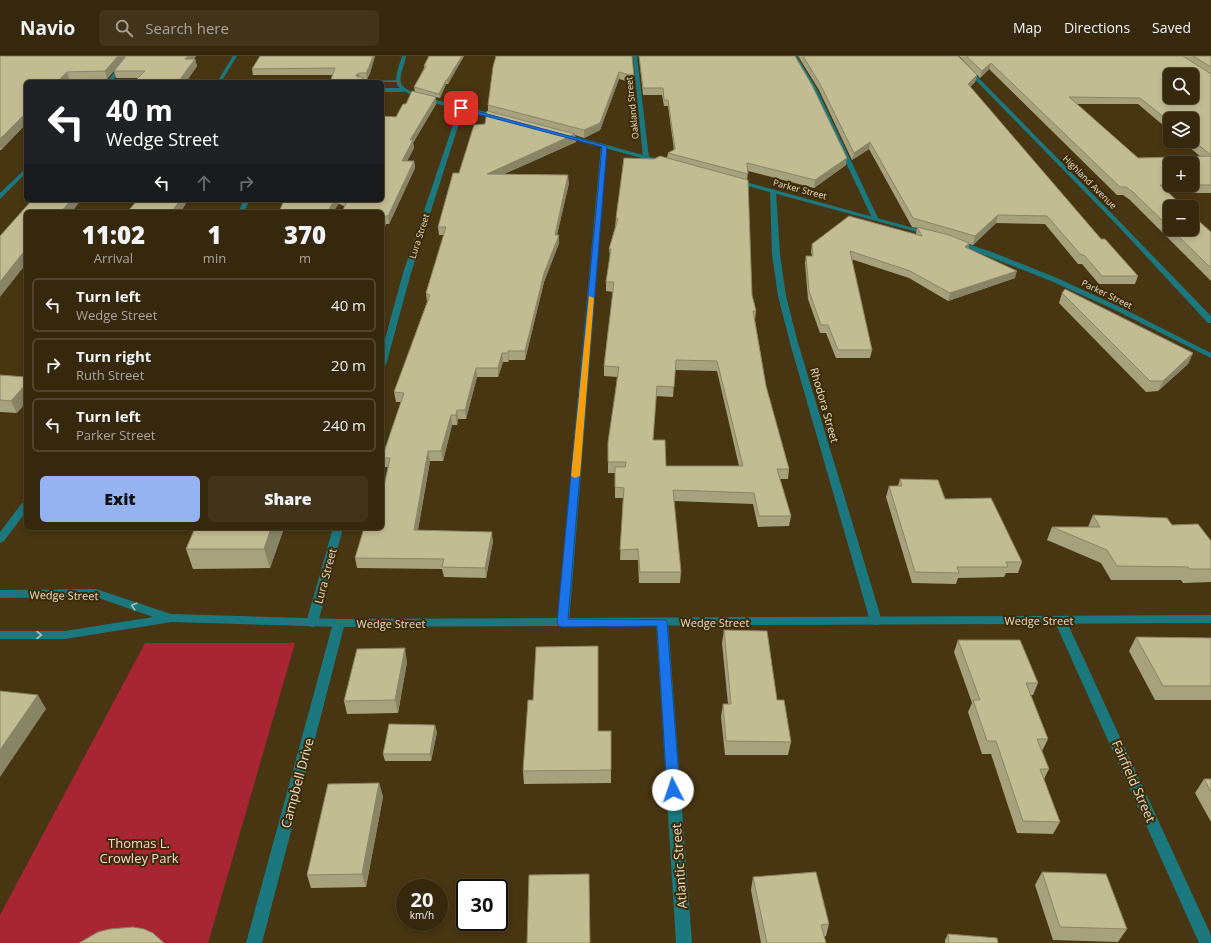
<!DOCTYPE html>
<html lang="en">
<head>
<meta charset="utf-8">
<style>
	body { margin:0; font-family:"Open Sans",sans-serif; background:#41341b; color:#f1f3f6; height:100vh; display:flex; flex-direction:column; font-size:15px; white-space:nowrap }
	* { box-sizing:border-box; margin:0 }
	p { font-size:13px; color:#aaa69d }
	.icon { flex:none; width:22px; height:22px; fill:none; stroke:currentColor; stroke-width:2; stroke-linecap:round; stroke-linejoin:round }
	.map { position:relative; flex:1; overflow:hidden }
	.panel { position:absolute; left:24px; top:154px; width:360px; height:320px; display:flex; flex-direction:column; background:#36280d; border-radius:6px; box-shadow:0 2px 6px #0003,0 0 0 1px #50442e }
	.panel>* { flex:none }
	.guide { position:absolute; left:24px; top:24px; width:360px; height:122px; border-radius:6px; box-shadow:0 2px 6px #0003,0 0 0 1px #50442e; background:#202124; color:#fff; overflow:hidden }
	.buttons { position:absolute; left:1163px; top:12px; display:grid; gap:8px }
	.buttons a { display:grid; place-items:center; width:36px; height:36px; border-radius:6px; background:#36280d; box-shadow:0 2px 6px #0003,0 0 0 1px #50442e; font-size:20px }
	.speed { position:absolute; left:396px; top:823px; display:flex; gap:8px; font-size:20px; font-weight:700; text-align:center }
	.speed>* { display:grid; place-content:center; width:52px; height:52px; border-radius:50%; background:#36280d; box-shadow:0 2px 6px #0003,0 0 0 1px #50442e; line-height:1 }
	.speed small { font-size:10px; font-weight:400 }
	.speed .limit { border:2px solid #111; border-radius:6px; background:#fff; color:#111 }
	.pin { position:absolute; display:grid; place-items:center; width:34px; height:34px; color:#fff; margin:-17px; border-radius:8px; box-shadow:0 2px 6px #0006 }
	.me { position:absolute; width:44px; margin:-22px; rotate:356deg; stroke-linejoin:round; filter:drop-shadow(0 0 3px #0008) }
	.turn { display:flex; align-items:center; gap:14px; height:84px; padding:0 16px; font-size:18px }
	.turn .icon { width:52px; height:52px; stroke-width:2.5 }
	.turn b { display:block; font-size:28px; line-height:34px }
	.lanes { display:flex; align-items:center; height:38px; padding:0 16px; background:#0003; justify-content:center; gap:20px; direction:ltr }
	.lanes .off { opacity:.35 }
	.eta { display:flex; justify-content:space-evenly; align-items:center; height:68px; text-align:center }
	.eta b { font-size:24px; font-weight:800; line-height:28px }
	.button { display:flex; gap:8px; margin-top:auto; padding:8px 16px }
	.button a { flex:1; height:46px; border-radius:6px; background:#95b2f1; color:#111; font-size:16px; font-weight:800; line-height:46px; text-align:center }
	.button a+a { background:#41341b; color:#f1f3f6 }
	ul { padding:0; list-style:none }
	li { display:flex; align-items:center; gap:12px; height:54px; margin:0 8px 6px; padding:0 8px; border:2px solid #50442e; border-radius:6px }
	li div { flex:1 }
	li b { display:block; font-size:15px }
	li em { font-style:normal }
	header { display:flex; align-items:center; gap:24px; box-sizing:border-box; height:56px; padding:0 20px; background:#36280d; border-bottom:1px solid #50442e }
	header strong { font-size:19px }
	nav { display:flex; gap:22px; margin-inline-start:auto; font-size:14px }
	.search { width:280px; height:36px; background:#41341b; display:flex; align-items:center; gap:10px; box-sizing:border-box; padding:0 14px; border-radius:6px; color:#aaa69d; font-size:15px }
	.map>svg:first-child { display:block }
	.green { fill:#a82633 }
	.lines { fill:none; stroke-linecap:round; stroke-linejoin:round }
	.minor { fill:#1a787e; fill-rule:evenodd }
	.tertiary { fill:#1a787e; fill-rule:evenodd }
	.wall { fill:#a7a27e; fill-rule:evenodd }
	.shaded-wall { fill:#888466 }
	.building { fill:#c2bc92; stroke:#888466; fill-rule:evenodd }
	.oneway { stroke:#aabfb3 }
	.route { fill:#1a73e8; stroke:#114b97 }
	.slow { fill:#f59e0b }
	.labels { text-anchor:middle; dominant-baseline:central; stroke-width:4; stroke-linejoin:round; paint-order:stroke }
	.far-street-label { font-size:9px; fill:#e8ddca; stroke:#3d2b05 }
	.street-label { font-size:11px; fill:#e8ddca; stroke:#3d2b05 }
	.near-street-label { font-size:13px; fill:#e8ddca; stroke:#3d2b05 }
	.near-park-label { font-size:13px; fill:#fad6d4; stroke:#3d2b05 }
</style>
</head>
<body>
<header>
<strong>Navio</strong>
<div class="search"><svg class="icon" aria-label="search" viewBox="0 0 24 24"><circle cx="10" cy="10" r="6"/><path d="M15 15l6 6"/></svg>Search here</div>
<nav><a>Map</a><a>Directions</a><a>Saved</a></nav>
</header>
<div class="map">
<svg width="1211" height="887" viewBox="0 0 1211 887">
	<rect width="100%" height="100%" fill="#483511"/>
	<path class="green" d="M145,587H295L208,887H0V859Z"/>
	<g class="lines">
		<path class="minor" d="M128,0H133L111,26H106Z
			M233,0H237L221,26H217Z
			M633,0H637L649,102L646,104L643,102Z
			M793,0H797L818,35L878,162L877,163L872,162L812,35Z
			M952,0H957L1122,168L1211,260V267H1208L1118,170Z
			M401,24L399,26H358L360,25Z
			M382,32H403L406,34L403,36H382Z
			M459,51L464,52L411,217L386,309L382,312V294L403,217Z
			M604,88L607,90L569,567L567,570L563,571L559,570L557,567L601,90Z
			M26,112V117L0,143V137Z
			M773,133L776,135L780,199L786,240L798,287L882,565L880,568L876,569L872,568L870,565L790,287L778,240L772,199L770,135Z
			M244,144H250L244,156H238Z
			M26,446V456L4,485L0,487V476L22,447Z
			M333,472H343L318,567L316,570L312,571L308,570L306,567Z
			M1060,560L1064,561L1066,564L1211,879V887H1199L1054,564L1056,561Z
			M662,562L666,563L668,566L692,887H676L656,566L658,563Z
			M339,563L343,564L345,567L262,887H246L333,567L335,564Z"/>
		<path class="tertiary" d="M402,0H406C405,8 399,19 401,27C406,43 487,52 502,62L499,64C481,59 406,43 398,30C393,22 400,8 402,0Z
			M563,77L665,105L666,106L663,108L561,80L560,79Z
			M735,123L932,177L933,178L928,179L733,126L732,125Z
			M956,184L992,196L1057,222L1120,251L1211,297V302L1115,254L1051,225L954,187V185Z
			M96,533L171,558L339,563L1211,559V567L339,571L172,566L65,583H0V575H65L153,561L96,541L0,542V534Z"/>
	</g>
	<path class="wall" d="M0,0H196L194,3H195L197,10L186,26H134L138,22H116L114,15L118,10L107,23H69L66,26H26V68L1,94H0Z
		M260,0H375L370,17L367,23H364L333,19H253L252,13Z
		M429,0H464L448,28H446L440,42L436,41V48L413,87L414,92L407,105H414L415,112L389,168H386L339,148L284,144H382L396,61L415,36L414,31L424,12V10Z
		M632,0L634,20V27L619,23L600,74L584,82L575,79L576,86L504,118L569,127L557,179H559V187L544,226L525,304H509L508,306H503L498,321H477L466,363H458L457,369H452L443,405H430L418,474L493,485L486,522L444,521L442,513L357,512L355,502L382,472L388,411H384L382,402L401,346H396L394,336L427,246L426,237L444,179H439L438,171L459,117L485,68L488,55V49Z
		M639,0H795L846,109L814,132L748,115L747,124L752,239L756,255L755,264L766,330L789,413L788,423H780L791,460L789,470L758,471L753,448L674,445L681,516L680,527H639L638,504H620L623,442H615V417H608V406L617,321L604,320V310L613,236L606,235V226L610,202L609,193L615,171L616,162L654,103L667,102L668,97L674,94L668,50H664L662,39H643ZM675,314L717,315L739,410H666L653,384L656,340L673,341Z
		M798,0H958L977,19L975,26L970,31L1101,183L1138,220L1135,228H1099L1082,208H1078L1045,168L996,167L973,189L969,188L968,192L1015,222L948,245L909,222L851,203L872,294L870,302H836L826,277H820L808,243L805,207L806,200H812L811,196L812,188L916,178L917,172L912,171L869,93L852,104L819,34Z
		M959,0H1211V137H1168L1170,151V173H1192L1211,176V225L1130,144L1123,139H1117L989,13L980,22ZM1077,48H1138L1170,75V63H1192V85H1182L1201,101L1138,102Z
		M1062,237L1193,297L1188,308L1158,335L1146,336L1059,247Z
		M0,319L17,357L0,356Z
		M900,423L1022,506L1018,517H1006L1004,521L958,522L956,528L912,527L886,441L889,430H898Z
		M1093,459L1172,469L1211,485V526L1183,527L1181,524H1111L1101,507L1047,484L1052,471H1088Z
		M284,472L270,512L193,513L186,493Z
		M724,574L791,686L788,699H725L721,661L723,648H728L722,587Z
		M1136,581L1211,582V644H1155L1129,595Z
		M958,584L1038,627L1033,639H1031L1048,683L1042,695L1049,713L1044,723L1060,766L1053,778L1017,777L991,698H982L968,656L972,647L954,596Z
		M407,606L398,657L347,658L344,645Z
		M598,675H611V727L524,728L523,715Z
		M437,676L431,705H385L383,698Z
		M1204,723H1211V766L1195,737Z
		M379,727L383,741L366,831L311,832L307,819Z
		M1042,816L1127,873L1118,886L1053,884L1035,829Z
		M753,821L829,868L826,880L824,881L826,887H761L751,834Z
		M948,878L998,887H945V884Z"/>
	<path class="shaded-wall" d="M118,0H127L107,23L105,15Z
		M188,0H196L187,11L185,3Z
		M373,0H375L370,17L367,23L366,17Z
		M462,0H464L448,28L447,24Z
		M195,3L197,10L186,26H178Z
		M991,7L989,13L980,22L982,15Z
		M67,16L69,23L66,26H57Z
		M619,16V23L600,74L584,82V74Z
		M359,17L360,24L356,19Z
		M977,19L975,26L966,34L968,28Z
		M363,21L364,26H360Z
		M446,24V28L440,42L439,38Z
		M436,41V48L413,87L414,92L403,112L402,105L410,84Z
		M26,57V68L1,94L0,91V83Z
		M575,78L576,86L488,125L487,118Z
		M870,86L869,93L852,104L854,97Z
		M847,102L846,109L814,132L815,124Z
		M414,105L415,112L389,168L388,160Z
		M568,119L569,127L555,187V179Z
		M71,144H81L72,156H61Z
		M180,144H188L181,156H172Z
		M335,144H338L339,148L333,156H327Z
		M998,159L996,167L973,189L975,180Z
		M385,160L386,168L382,179V167Z
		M559,179V187L544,226L525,304V295L544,217Z
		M969,187L968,194L965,191Z
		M26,193V208L0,241V226Z
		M1017,215L1015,222L948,245L950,237Z
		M508,295L509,304L508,306Z
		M502,297L503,306L498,321V312Z
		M1193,297L1188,308L1158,335L1163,325Z
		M476,312L477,321L466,363L465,354Z
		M26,328V347L17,357L11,345Z
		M457,354L458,363L457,369L456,359Z
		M451,359L452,369L443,405L441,395Z
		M428,395L430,405L416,484L414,474Z
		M271,472H284L270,512L264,493Z
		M492,476L493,485L486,522L485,512Z
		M405,592L407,606L398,657L395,644Z
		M38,639L46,653L0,721V694Z
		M435,669L437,676L431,705L430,698Z
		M379,727L383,741L366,831L362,818Z"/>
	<path class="building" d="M0,0H118L105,15L67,16L57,26H26V57L0,83Z
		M126,0H188L185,3H195L178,26H134L145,15H114Z
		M260,0H373L369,11L366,17H359L356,19L357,21H363L360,26H330L335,12L252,13Z
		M429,0H462L447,24H446L439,38L414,31L426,10H424Z
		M496,0H632L634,20L619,16L600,67L584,74L488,49L493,11Z
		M639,0H795L812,29L847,102L815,124L747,107L748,118L668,97L675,93L668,44H664L663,32H643Z
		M803,0H958L977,19L968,28L1101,183H1105L1138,220H1102L1084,199H1081L1047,160L998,159L975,180L913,162L870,86L854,97L820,28Z
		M966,0H1183L1211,18V99L1192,84V63H1170V66L1140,42L1069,41L1138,102L1211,100V129H1160L1184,151H1170V172L1133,136L1126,131H1120L991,7L982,15ZM1170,19H1192V41H1170ZM1170,107H1192V129H1170Z
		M1193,0H1211V11Z
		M412,35L436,41L410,84H413L402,105H414L388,160H385L382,167V156H342L347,145L345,144H382V60L396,61L403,48H406Z
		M487,55L575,78L487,118L568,119L555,179H559L544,217L525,295H508V297H502L498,312H476L465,354H457L456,359H451L441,395H428L414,474L492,476L485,512L442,511L444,503L355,502L364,472H382V439L390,402H382L404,337L394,336L430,239L427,238L426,237L446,171H438L453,117H459L474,69L485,68Z
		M660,100L748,124L752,239L756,255H753L766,330L789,413H777L791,460H759L754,437L673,434L681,516H640L638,493L620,494L624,432L615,431V411H625L626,406H608V386L619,311L604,310L614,226H606L611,193H609L618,163L616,162L624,102L654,103ZM676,304L717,305L743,410H666L665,384H653L657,330L674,331Z
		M32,144H71L61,156H26V193L0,226V180Z
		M150,144H180L172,156H127L136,146H149Z
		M284,144H335L327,156H279Z
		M1192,159L1211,176V212L1171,173H1192Z
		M849,160L922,180L917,171L949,179L969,187L965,191L1017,215L950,237L910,215L850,195L872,294H838L828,269H821L809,235L806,200H813L812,188Z
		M1065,233L1193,297L1163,325H1150L1062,237Z
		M0,319L26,321V328L11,345L0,344Z
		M900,423L938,424L945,443L991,442L1022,506H1006L1008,511H957L959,517L915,516L889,430H902Z
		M1093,459L1167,462L1172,469L1198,468L1211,485V513H1190L1188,511L1117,510L1107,494L1052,471H1100Z
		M195,472H271L264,493H186Z
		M724,574L767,575L777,644H784L791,686L726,685L723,648H731Z
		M1136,581L1211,582V630H1163Z
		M958,584H1020L1038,627H1026L1048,683H1037L1049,713H1040L1060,766L1023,765L996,685H987L973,644H980Z
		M598,590V675H611V714L523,715L528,644H533L536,591Z
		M405,592L395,644L344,645L357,593Z
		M0,635L38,639L0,694Z
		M389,668L435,669L430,698H383Z
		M1204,723H1211V736Z
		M379,727L362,818L307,819L328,728Z
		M816,816L829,868L821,869L826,887H767L753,821Z
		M1042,816L1106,818L1127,873L1060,871Z
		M589,818L590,887H527L529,819Z
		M133,871L144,873L153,877L164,887H79L98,876L110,873Z
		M948,878L997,882L998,887H949Z"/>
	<defs><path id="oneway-chevron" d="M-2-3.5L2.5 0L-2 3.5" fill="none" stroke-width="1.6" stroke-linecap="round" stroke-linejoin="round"/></defs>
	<g class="oneway">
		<use href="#oneway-chevron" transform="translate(134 550) rotate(-162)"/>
		<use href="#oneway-chevron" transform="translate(39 579)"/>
	</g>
	<path class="route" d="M461,51L607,90L568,563L666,564L667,566L680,734L678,737L673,739L669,737L667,734L657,570L562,571L559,570L557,567L602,91L459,53Z"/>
	<path class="slow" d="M589,240L594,242L580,420L575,422L571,420Z"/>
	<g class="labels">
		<g class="far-street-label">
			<text transform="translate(632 52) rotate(-96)">Oakland Street</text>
			<text transform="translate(1090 126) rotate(45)">Highland Avenue</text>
			<text transform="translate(800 133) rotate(15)">Parker Street</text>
			<text transform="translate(419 180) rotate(-72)">Lura Street</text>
			<text transform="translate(1107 238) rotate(26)">Parker Street</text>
		</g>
		<g class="street-label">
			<text transform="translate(825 349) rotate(74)">Rhodora Street</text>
			<text transform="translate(325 520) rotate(-75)">Lura Street</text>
			<text transform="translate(64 539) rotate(1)">Wedge Street</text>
			<text x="1039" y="564">Wedge Street</text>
			<text x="715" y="566">Wedge Street</text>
			<text x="391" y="567">Wedge Street</text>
		</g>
		<g class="near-street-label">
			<text transform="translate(1134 725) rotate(66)">Fairfield Street</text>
			<text transform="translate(297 727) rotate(-75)">Campbell Drive</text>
			<text transform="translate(679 810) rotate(-94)">Atlantic Street</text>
		</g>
		<g class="near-park-label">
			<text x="139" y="787">Thomas L.<tspan x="139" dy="15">Crowley Park</tspan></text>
		</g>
	</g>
</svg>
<div class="buttons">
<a><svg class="icon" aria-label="search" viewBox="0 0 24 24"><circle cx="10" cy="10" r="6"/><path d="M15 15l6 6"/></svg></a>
<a><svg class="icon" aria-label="layers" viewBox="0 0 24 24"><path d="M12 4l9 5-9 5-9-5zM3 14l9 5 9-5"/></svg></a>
<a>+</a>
<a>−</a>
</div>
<div class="speed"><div>20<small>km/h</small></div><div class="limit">30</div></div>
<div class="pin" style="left:461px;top:52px;background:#d93025"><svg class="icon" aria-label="arrive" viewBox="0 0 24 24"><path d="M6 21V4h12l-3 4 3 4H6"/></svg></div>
<svg class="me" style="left:673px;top:734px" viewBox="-20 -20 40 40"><circle r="19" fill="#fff"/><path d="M0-13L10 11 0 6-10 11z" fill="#1a73e8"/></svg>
<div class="guide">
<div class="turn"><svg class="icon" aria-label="left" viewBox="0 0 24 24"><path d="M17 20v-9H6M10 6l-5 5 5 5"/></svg><div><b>40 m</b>Wedge Street</div></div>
<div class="lanes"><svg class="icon" aria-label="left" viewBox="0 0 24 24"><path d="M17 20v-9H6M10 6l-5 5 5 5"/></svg><svg class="icon off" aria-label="ahead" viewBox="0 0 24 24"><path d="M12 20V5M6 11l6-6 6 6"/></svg><svg class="icon off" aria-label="right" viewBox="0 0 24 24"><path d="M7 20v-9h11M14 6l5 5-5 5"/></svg></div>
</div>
<section class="panel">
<div class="eta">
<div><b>11:02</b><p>Arrival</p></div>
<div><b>1</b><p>min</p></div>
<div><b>370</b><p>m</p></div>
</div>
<ul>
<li><svg class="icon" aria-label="left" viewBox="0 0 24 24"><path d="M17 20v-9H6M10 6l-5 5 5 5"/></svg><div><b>Turn left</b><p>Wedge Street</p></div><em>40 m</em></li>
<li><svg class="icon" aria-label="right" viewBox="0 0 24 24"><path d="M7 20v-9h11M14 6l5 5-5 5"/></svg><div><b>Turn right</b><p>Ruth Street</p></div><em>20 m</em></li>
<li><svg class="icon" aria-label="left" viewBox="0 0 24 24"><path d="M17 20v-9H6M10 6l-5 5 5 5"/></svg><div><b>Turn left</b><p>Parker Street</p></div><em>240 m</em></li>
</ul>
<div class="button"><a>Exit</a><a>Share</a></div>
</section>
</div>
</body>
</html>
